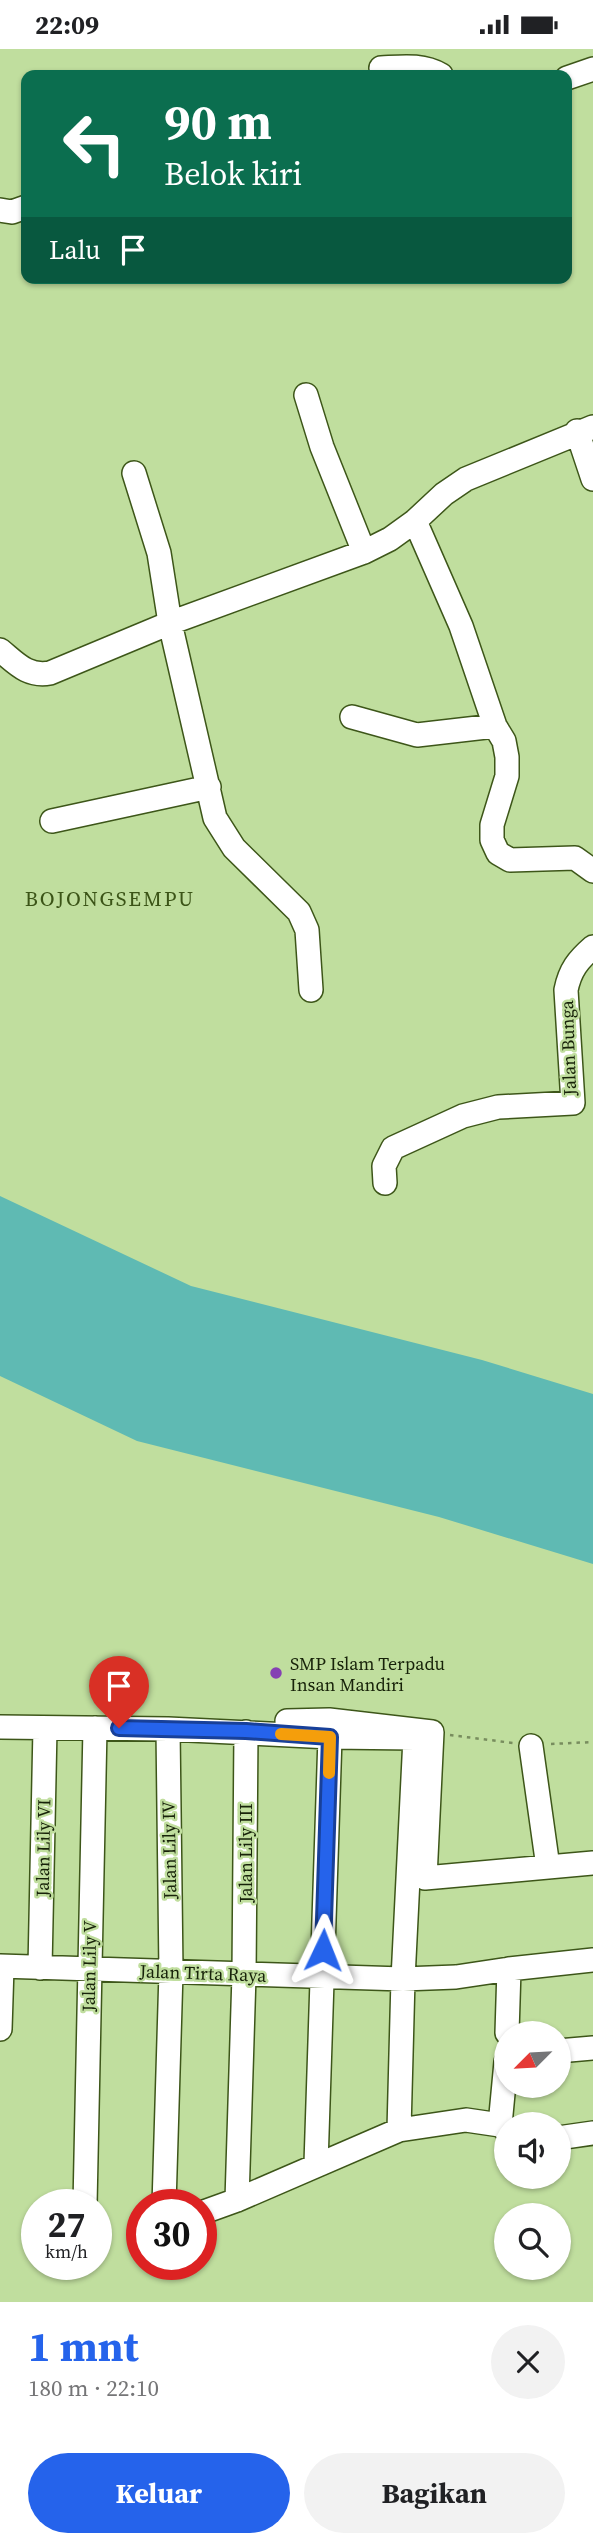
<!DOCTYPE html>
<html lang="id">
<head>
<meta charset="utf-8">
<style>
	body { margin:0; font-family:"Source Serif 4",serif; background:#f2f2f2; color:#202124; height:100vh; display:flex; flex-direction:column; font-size:26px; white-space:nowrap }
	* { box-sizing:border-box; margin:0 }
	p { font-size:23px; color:#757577 }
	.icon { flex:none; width:38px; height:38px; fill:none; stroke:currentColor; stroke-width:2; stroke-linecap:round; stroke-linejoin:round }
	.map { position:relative; height:2253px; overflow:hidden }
	.sheet { display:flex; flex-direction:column; background:#fff; flex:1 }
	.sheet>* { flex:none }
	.guide { position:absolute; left:21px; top:21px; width:551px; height:214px; border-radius:14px; box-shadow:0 2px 5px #0004; background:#0b6e4f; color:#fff; overflow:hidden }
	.needle { width:46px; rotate:246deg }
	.fabs { position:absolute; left:494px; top:1972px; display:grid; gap:14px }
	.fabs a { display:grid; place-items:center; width:77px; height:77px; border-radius:50%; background:#fff; box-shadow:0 2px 5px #0004; font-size:35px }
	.speed { position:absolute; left:21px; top:2140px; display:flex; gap:14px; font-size:35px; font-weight:700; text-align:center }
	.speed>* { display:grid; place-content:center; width:91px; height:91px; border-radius:50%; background:#fff; box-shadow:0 2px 5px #0004; line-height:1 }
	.speed small { font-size:18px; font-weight:400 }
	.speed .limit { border:10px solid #d22; background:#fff; color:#111 }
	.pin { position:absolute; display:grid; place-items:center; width:60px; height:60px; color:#fff; margin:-72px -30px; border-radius:50% 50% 50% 0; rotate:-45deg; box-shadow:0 0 7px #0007 }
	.pin .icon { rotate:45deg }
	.me { position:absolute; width:77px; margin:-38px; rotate:2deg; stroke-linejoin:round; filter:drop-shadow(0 0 5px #0008) }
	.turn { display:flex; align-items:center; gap:24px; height:147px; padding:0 28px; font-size:32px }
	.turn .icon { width:91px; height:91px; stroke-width:2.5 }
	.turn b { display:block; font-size:49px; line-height:60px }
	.then { display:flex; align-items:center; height:66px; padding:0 28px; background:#0003; gap:14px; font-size:26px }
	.round { display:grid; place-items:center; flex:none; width:74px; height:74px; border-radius:37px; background:#f2f2f2 }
	.summary { display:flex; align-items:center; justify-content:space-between; height:119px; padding:0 28px }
	h1 { font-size:42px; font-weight:700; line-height:52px; color:#2563eb }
	.action { display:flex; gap:14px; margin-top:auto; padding:14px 28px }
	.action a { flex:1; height:80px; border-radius:42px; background:#2563eb; color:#fff; font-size:28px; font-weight:700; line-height:80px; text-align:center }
	.action a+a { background:#f2f2f2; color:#202124 }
	.status { display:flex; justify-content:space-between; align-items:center; height:49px; padding:0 35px; background:#fff; direction:ltr }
	.status svg { height:19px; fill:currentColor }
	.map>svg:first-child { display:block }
	.water { fill:#5fbab3 }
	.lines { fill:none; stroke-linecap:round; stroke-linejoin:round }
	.minor-casing { stroke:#3d5619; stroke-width:26 }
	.path { stroke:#788d5e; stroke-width:2.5; stroke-dasharray:3.5 5; stroke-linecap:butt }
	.minor { stroke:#fff; stroke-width:23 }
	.route-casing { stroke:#184099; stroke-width:18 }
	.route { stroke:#2563eb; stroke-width:12 }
	.slow { stroke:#f59e0b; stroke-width:12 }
	.poi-dot { fill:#8540b3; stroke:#c0de9e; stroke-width:2.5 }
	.labels { text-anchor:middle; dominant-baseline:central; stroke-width:5; stroke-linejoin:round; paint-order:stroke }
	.street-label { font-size:18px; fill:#172209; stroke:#c0de9e }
	.poi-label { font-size:18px; fill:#172209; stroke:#c0de9e; text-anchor:start }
	.quarter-label { font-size:21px; letter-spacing:2px; fill:#3b5417; stroke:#c0de9e }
</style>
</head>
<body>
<div class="status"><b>22:09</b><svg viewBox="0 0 49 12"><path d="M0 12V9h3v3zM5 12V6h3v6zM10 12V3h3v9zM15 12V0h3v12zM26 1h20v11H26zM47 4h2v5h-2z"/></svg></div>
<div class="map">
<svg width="593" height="2253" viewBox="0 0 593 2253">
	<rect width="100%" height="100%" fill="#c0de9e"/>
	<path class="water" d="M0,1147L191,1237L482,1311L593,1345V1515L439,1468L137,1392L0,1327Z"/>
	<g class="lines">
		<defs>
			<path id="minor" d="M381,19C402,18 422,15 441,26
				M567,29L593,20
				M0,161L12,163L26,158
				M306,346L322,398L364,503
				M577,382L593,430
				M134,424L159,504L170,574L215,769L234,799L299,863L307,881L311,941
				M415,472L461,577L495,677L504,692L507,708V727L492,776V791L498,804L510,811L575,809L593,822
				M0,601C16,614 27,628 50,624L170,574L364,503L390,490L415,472L444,445L466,430L593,378
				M352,668L417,686L495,677
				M52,772L209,738
				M385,1134L384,1117L393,1099L463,1067L498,1058L573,1054L566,941C570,921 578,911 593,898
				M287,1672L329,1671L432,1683L425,1829L593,1814
				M0,1678L168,1680L330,1688L415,1689L403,1930L399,2081
				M531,1697L548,1818
				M0,1917L403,1930L456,1928L509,1920L507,1984
				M40,1919L45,1679
				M509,1920L593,1911
				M0,1980L2,1918
				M558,2002L593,1999
				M500,2076L506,2013
				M558,2089L593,2084
				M316,2115L330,1688
				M237,2151L244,1926L246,1683
				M85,2156L95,1679
				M164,2156L171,1923L168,1680
				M201,2164L237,2151L399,2081L466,2071L500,2076L506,2081"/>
		</defs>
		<use href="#minor" class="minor-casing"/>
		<path class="path" d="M450,1686L513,1694
			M551,1695L593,1693"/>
		<use href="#minor" class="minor"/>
	</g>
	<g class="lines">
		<defs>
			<path id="route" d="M119,1679L246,1682L330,1688L323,1901"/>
		</defs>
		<use href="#route" class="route-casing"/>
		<use href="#route" class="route"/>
		<path class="slow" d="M281,1685L330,1688L329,1724"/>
	</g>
	<circle class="poi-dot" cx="276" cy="1624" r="7"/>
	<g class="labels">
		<g class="street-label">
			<text transform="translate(568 999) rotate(-92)">Jalan Bunga</text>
			<text transform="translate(43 1799) rotate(-89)">Jalan Lily VI</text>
			<text transform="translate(169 1801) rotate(-91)">Jalan Lily IV</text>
			<text transform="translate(245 1804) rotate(-90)">Jalan Lily III</text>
			<text transform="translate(89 1917) rotate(-89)">Jalan Lily V</text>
			<text transform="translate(203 1924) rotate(2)">Jalan Tirta Raya</text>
		</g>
		<g class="poi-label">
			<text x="290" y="1614">SMP Islam Terpadu<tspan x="290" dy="21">Insan Mandiri</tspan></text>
		</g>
		<g class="quarter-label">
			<text x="110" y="849">BOJONGSEMPU</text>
		</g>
	</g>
</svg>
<div class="fabs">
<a><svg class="needle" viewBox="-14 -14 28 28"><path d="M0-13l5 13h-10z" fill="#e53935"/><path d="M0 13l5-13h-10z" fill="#757577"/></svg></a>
<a><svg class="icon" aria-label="sound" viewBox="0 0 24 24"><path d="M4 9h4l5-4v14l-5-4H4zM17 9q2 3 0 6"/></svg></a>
<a><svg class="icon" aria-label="search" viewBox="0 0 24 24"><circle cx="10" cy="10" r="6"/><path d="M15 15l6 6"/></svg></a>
</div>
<div class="speed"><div>27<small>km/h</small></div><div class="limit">30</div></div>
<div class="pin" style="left:119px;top:1679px;background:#d93025"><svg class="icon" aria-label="arrive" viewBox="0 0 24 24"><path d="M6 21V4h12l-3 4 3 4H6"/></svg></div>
<svg class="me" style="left:323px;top:1901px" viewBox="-20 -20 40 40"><path d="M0-17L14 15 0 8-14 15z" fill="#2563eb" stroke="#fff" stroke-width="4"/></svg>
<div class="guide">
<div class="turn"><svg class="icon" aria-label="left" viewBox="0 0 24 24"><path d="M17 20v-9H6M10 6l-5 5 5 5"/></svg><div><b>90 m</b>Belok kiri</div></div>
<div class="then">Lalu<svg class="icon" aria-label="arrive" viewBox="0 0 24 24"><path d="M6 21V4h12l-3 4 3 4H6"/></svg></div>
</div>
</div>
<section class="sheet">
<div class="summary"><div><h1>1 mnt</h1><p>180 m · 22:10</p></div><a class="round"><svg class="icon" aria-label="close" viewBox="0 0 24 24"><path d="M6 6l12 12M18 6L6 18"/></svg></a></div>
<div class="action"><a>Keluar</a><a>Bagikan</a></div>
</section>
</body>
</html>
